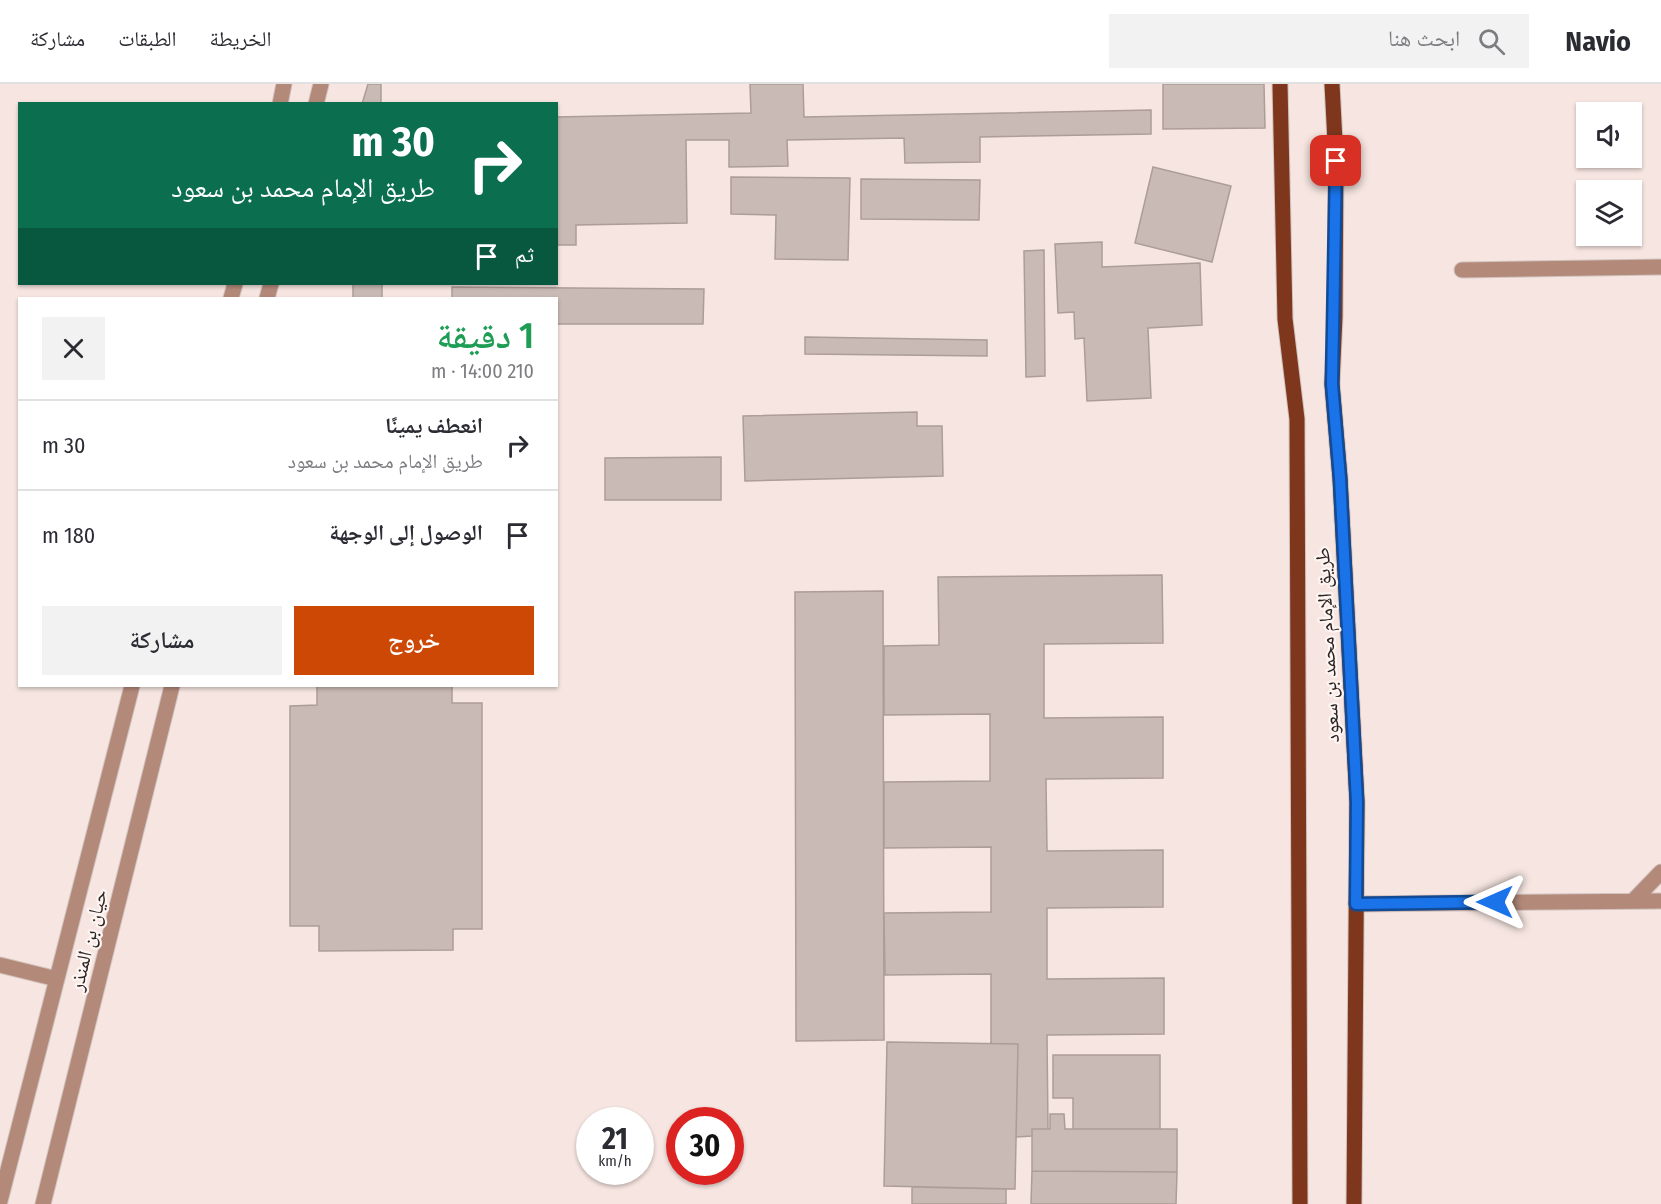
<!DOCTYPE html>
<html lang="ar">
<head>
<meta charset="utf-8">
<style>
	body { margin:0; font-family:"Fira Sans Condensed","Noto Naskh Arabic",sans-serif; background:#f2f2f3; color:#2b2b33; direction:rtl; height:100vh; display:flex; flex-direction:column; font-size:22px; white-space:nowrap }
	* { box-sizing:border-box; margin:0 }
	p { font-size:20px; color:#7c7c81 }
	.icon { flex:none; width:33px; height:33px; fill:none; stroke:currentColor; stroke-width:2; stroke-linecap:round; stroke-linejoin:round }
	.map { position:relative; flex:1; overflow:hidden; direction:ltr }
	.panel { position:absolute; left:18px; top:213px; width:540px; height:390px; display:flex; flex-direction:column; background:#fff; border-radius:0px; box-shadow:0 2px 4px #0004; direction:rtl }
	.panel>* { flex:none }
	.top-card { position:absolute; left:18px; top:18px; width:540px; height:183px; border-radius:0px; box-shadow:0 2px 4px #0004; direction:rtl; background:#0b6e4f; color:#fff; overflow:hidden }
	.buttons { position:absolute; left:1576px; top:18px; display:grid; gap:12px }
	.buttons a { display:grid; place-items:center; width:66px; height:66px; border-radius:0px; background:#fff; box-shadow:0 2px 4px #0004; font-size:30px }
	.speed { position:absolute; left:576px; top:1023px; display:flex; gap:12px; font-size:30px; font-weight:700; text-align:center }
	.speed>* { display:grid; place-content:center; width:78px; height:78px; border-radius:50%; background:#fff; box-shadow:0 2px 4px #0004; line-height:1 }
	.speed small { font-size:15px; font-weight:400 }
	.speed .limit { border:9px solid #d22; background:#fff; color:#111 }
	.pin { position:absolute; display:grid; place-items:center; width:51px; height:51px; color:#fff; margin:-26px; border-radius:12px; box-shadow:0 3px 9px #0006 }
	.me { position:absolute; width:66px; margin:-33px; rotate:270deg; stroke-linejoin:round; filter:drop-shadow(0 0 4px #0008) }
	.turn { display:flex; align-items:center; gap:21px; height:126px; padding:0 24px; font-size:27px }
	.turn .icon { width:78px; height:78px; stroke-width:2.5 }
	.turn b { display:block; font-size:42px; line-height:51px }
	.then { display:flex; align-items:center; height:57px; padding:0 24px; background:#0003; gap:12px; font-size:22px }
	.round { display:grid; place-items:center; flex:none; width:63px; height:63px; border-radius:0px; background:#f2f2f3 }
	.summary { display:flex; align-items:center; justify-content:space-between; height:102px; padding:0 24px }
	h1 { font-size:36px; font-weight:600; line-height:45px; color:#1e9e55 }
	.action { display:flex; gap:12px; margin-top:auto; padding:12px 24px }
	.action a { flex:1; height:69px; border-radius:0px; background:#cd4805; color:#fff; font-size:24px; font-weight:600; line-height:69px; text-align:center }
	.action a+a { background:#f2f2f3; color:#2b2b33 }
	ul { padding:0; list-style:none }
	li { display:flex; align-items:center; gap:18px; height:90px; padding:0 24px; border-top:2px solid #e1e1e2 }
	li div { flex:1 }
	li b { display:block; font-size:22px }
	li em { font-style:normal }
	header { display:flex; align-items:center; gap:36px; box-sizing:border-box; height:84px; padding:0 30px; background:#fff; border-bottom:2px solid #e1e1e2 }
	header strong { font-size:28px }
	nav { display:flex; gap:33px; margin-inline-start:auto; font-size:21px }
	.search { width:420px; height:54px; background:#f2f2f3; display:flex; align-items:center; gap:15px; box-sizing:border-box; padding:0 21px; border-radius:0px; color:#7c7c81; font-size:22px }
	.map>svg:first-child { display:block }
	.building { fill:#cabab5; stroke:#ac9d97; stroke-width:1.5 }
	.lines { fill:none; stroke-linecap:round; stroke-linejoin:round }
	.minor-casing { stroke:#d1c2be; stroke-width:17 }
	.major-casing { stroke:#d1c2be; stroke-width:17 }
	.minor { stroke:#b3897a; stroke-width:15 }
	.major { stroke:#7e371d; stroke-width:15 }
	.route-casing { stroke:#114b97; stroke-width:15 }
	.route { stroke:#1a73e8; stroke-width:10 }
	.labels { text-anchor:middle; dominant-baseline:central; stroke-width:4.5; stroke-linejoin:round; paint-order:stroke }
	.street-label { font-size:20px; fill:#292321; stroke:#fef4f1 }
</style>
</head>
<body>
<header>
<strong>Navio</strong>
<div class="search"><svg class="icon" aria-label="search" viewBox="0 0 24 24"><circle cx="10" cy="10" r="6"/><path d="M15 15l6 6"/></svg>ابحث هنا</div>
<nav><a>الخريطة</a><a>الطبقات</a><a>مشاركة</a></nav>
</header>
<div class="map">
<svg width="1661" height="1120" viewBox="0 0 1661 1120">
	<rect width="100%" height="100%" fill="#f6e5e0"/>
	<path class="building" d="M368,0H381V20H362Z
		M750,0H803L804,33L1151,26V50L980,53V78L905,79L904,54L787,56L788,82L729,83V56H686L687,139L576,141V161H556V33L751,29Z
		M1163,0H1264L1265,44L1163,45Z
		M1153,83L1231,102L1212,178L1135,159Z
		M731,93L850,94L848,176L775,175L776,131L731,130Z
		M861,95L980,96L979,136L861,135Z
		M1102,158V183L1200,179L1202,241L1148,244L1151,314L1087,317L1084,254L1075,255L1074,228L1058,229L1055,160Z
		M1044,166L1045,292L1026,293L1024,167Z
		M353,200H382V214H353Z
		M452,203L704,205L703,240H556V214H452Z
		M805,253L987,256V272L805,270Z
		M917,328V342H942L943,392L745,397L743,332Z
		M721,373V416H605V374Z
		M1162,491L1163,559L1044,560V634L1163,633V694L1046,695L1047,767L1163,766V823L1047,824V895L1164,894V950L1047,951L1048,1045H1032V1052L1016,1053L1018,960H991V890L885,891L884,829L991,828V763L884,764V698L990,697V630L884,631V562L939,561L938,493Z
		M883,507L884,956L796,957L795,508Z
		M317,602H452V619H482V845H453V866L319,867V842H290V622L317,621Z
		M887,958L1018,960L1015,1105L884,1102Z
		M1053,971H1160V1045H1073V1014H1053Z
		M1050,1030H1064L1065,1045H1177V1088L1032,1087V1045H1050Z
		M1032,1087L1177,1088L1176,1120H1031Z
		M912,1103L1006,1105V1120H912Z"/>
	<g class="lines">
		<defs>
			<path id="minor" d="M280,20L284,0
				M316,20L321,0
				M1462,186L1661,183
				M231,214L235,200
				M267,214L271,200
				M1633,817L1661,788
				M1356,820L1661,817
				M0,881L57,895
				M0,1117L132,602
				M43,1120L172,602"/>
			<path id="major" d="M1280,0L1285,235L1297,335L1300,1120
				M1332,0L1336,77L1335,233L1332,300L1340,394L1357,718L1354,1120"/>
		</defs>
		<use href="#minor" class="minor-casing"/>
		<use href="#major" class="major-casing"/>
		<use href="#minor" class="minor"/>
		<use href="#major" class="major"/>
	</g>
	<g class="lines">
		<defs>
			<path id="route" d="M1336,77L1332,300L1340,394L1357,718L1356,820L1495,818"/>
		</defs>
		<use href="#route" class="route-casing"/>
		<use href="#route" class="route"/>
	</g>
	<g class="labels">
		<g class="street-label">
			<text transform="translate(1327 561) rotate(-93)">طريق الإمام محمد بن سعود</text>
			<text transform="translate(88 856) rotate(-76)">حيان بن المنذر</text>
		</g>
	</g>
</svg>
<div class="buttons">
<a><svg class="icon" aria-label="sound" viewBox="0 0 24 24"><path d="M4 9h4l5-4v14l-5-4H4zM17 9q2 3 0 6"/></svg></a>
<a><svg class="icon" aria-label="layers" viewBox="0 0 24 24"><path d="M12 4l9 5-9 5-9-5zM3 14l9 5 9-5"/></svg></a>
</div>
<div class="speed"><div>21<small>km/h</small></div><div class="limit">30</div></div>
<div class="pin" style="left:1336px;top:77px;background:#d93025"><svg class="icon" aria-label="arrive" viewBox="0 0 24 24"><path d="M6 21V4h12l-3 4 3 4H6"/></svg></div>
<svg class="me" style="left:1495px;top:818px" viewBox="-20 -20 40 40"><path d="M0-17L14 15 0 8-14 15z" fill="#1a73e8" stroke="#fff" stroke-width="4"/></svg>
<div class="top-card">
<div class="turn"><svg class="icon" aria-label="right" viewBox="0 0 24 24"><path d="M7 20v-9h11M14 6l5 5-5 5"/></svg><div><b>30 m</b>طريق الإمام محمد بن سعود</div></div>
<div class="then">ثم<svg class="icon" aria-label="arrive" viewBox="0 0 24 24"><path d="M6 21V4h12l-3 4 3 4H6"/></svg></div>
</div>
<section class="panel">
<div class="summary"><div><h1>1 دقيقة</h1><p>210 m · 14:00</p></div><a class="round"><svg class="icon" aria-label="close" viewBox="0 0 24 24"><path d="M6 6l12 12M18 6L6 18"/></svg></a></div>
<ul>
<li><svg class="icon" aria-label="right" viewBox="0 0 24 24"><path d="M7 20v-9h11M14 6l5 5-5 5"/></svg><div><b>انعطف يمينًا</b><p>طريق الإمام محمد بن سعود</p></div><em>30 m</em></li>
<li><svg class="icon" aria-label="arrive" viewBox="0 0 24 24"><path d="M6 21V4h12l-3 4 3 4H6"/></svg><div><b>الوصول إلى الوجهة</b></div><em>180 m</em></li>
</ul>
<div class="action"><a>خروج</a><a>مشاركة</a></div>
</section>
</div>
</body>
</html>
